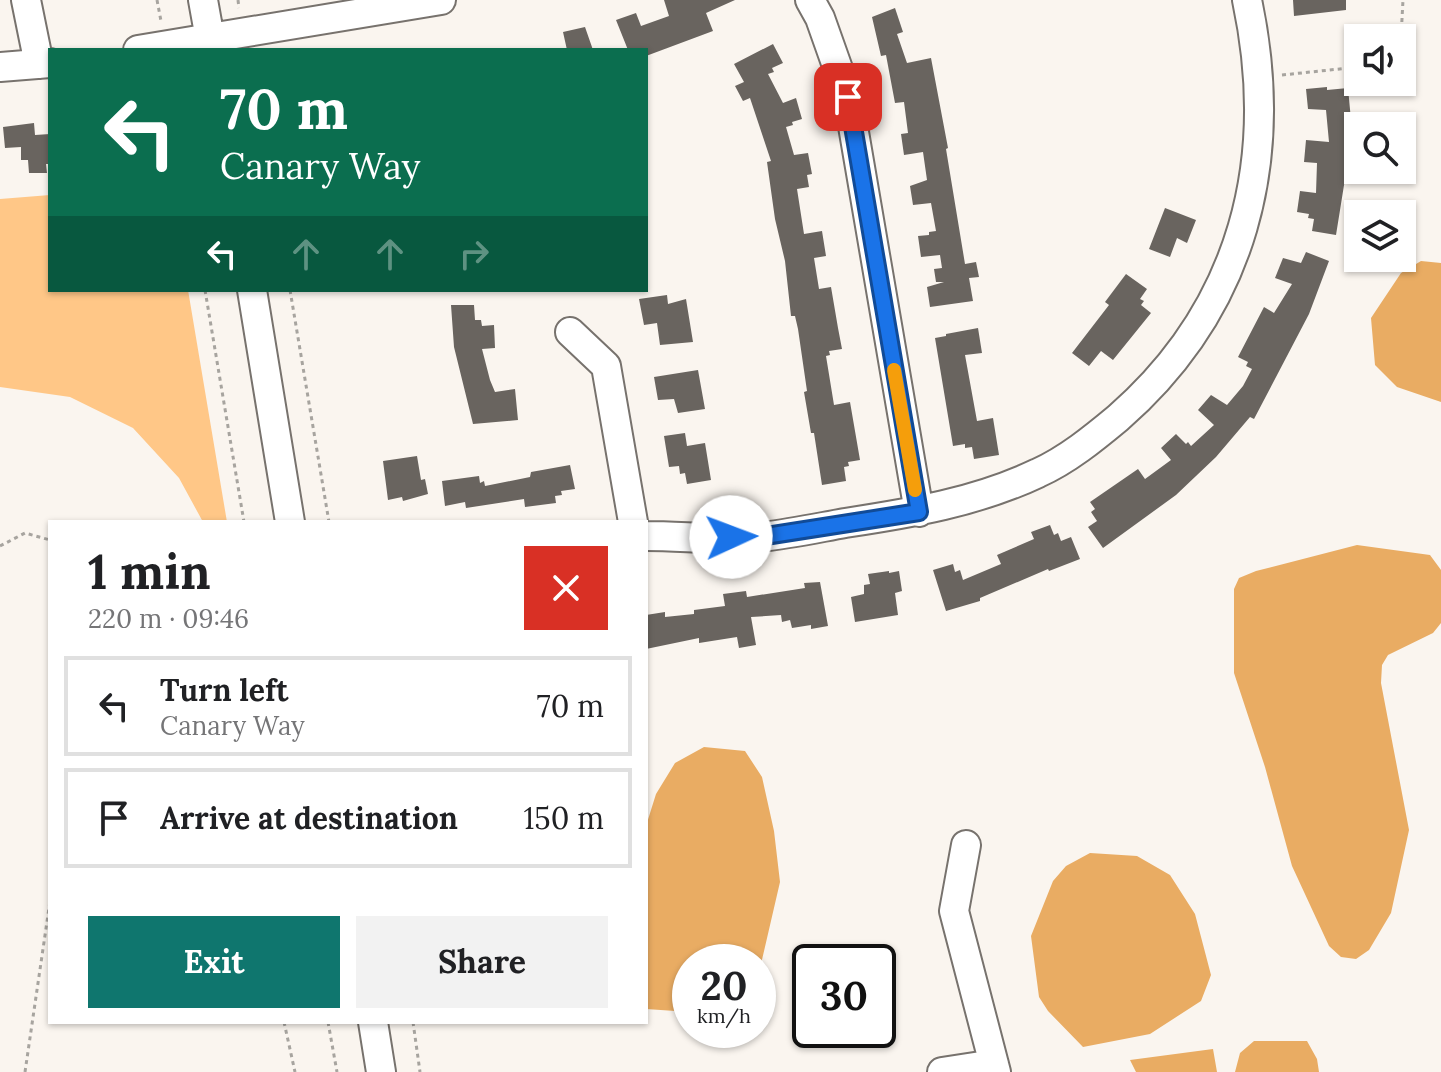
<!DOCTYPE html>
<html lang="en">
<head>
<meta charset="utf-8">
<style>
	body { margin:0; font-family:Lora,serif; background:#f2f2f2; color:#202124; height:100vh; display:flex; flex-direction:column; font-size:30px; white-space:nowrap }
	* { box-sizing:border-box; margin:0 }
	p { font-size:26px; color:#757577 }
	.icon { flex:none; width:44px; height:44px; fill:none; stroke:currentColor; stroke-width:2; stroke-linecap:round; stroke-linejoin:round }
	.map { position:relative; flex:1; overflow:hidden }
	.drawer { position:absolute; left:48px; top:520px; width:600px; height:504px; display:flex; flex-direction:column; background:#fff; border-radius:0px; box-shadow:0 2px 6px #0004 }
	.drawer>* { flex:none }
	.hud { position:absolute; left:48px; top:48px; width:600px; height:244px; border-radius:0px; box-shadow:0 2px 6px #0004; background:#0b6e4f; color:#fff; overflow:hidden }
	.fabs { position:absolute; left:1344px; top:24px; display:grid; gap:16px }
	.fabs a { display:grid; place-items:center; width:72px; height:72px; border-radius:0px; background:#fff; box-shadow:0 2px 6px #0004; font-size:40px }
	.speed { position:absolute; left:672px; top:944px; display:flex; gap:16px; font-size:40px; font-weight:700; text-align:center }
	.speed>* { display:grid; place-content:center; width:104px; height:104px; border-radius:50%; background:#fff; box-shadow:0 2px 6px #0004; line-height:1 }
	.speed small { font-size:20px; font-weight:400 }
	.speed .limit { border:4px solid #111; border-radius:12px; background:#fff; color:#111 }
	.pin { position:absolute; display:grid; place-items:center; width:68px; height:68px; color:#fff; margin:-34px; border-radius:16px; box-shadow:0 4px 12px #0006 }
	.me { position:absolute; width:88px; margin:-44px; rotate:88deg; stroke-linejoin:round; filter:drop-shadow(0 0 6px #0008) }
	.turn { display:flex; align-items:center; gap:28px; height:168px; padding:0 40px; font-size:36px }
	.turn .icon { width:104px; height:104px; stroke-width:2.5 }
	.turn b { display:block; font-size:56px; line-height:68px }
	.lanes { display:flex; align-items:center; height:76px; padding:0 40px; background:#0003; justify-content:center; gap:40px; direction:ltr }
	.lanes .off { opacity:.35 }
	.round { display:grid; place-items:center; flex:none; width:84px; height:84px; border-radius:0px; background:#f2f2f2 }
	.head { display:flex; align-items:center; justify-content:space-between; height:136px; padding:0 40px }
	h1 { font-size:48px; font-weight:700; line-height:60px }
	.cta { display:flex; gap:16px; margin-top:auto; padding:16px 40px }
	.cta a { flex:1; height:92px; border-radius:0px; background:#0f766e; color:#fff; font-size:32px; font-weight:700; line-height:92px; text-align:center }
	.cta a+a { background:#f2f2f2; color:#202124 }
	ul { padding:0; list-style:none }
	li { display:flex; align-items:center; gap:24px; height:100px; margin:0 16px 12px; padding:0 24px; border:4px solid #e0e0e0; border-radius:0px }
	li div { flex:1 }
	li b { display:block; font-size:30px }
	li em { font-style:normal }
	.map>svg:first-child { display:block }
	.green { fill:#ffc787 }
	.water { fill:#e9ac63 }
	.building { fill:#69645f }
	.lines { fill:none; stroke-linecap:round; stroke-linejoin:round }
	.minor-casing { stroke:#77726d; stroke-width:32 }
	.path { stroke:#a7a49f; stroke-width:3; stroke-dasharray:4 4; stroke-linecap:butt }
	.minor { stroke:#fff; stroke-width:28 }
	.route-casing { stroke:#114b97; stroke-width:20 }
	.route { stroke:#1a73e8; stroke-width:14 }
	.slow { stroke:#f59e0b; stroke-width:14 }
</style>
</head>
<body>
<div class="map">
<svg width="1441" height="1072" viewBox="0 0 1441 1072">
	<rect width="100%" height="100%" fill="#faf5ef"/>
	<path class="green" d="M50,195V290H188L227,522H203L179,478L133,428L70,397L0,387V199Z"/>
	<path class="water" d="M1421,261L1441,263V402L1397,387L1375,365L1371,318L1401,273Z
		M1357,545L1430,555L1441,570V623L1433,633L1388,655L1382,665L1381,683L1409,830L1391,913L1369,950L1356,959L1341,957L1329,946L1292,866L1265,767L1234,673V589L1239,578L1256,571Z
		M704,747L745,751L762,777L774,831L780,882L758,977V962H690V1012L646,1009V826L656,794L675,763Z
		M1090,853L1137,856L1170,875L1195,914L1211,975L1201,1001L1150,1034L1083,1047L1048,1011L1039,997L1031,936L1053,881L1066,866Z
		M1254,1041H1307L1317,1059L1319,1072H1235L1240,1053Z
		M1213,1049L1217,1072H1136L1130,1060Z"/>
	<path class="building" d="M664,0H735L706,13L713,31L646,56V50H628L616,20L636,13L641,26L669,16Z
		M1293,0H1346V10L1294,16Z
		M895,8L903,32L897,34L907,63L931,58L948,148L946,149L965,264L976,262L979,277L969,278L973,301L930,307L927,287L944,282H936L934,269L942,268L940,255L921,257L918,236L929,235V232L936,231L931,203L913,205L910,186L927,180L923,152L904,155L901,134L908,133L904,102L895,103L886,55L881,56L872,17Z
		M585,27L593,50H567L563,32Z
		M773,44L783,63L772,68L774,72L768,74L783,103L796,98L802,119L792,122L793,125L786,127L794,155L808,153L812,174L807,175L809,187L797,189L804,234L822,231L826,256L814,258L819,289L831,287L838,328L842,349L829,351L830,355L826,356L834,405L850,402L860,460L848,462L849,466L844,467L846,481L822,485L814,433H811L804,392L807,391L798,329L795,316H791L785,261L775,219L767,162L771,161L750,98L743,101L735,86L744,82L734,64Z
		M1327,87V90L1348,88L1351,120L1348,179H1345L1336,235L1312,231L1314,219L1308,218L1309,214L1297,212L1300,191L1316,193L1317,163L1304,162L1306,140L1329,142L1326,110L1308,109L1306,89Z
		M34,123L35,135L50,134V164H46L47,173H29L28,160H21V147L5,148L3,127Z
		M1165,208L1196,220L1187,243L1177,238L1170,257L1149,249Z
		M1306,252L1329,261L1309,314L1254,419L1250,417L1216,457L1176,495L1103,548L1088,527L1097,521L1091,512L1095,509L1090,502L1138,469L1145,479L1171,460L1161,448L1176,434L1186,444L1188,442L1191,446L1214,425L1198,410L1211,395L1227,405L1243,386L1252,369L1246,366L1248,362L1238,357L1264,307L1274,313L1292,284L1275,278L1283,258L1301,263Z
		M1126,274L1147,289L1140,299L1144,301L1141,305L1151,313L1113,360L1101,351L1089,366L1072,353L1109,305L1105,302Z
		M667,295L668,304L686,299L693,342L660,345L657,323L644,325L639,299Z
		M451,305H474L475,320H481L482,326L494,325L495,348L482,349L490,380L495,392L515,389L518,420L473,424L454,347Z
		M978,328L982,353L965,355L977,421L993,418L999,455L974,459L972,447L965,448V444L953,446L935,338L946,336V334Z
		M698,370L705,409L678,413L674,399L658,400L654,377Z
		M685,433L687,446L705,443L711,480L687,484L685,473L680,474L679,466L669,467L664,436Z
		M417,456L421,480L425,479L428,494L403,501L402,497L388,500L383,461Z
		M570,465L575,489L561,491L562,495L555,496L556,503L525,507L524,499L466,508L465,502L445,506L442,481L479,476L480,483L484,481L485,486L530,477L531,472Z
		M1050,525L1054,535L1058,533L1061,541L1071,537L1080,559L1049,571L1048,569L980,598V601L946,611L933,570L953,564L955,572L960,570L963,580L1001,564L997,555L1034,539L1031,532Z
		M889,571V573L899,571L902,591L895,593L898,615L855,622L851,597L864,594V585L870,584L868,574Z
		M820,582L828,626L811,629V625L792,628L790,620L782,622L781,615L751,617L756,645L739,648L737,637L699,643V638L646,649V615L665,612V617L694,614V610L725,606L723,594L746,591L747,597L805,588L804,583Z"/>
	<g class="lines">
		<defs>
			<path id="minor" d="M26,0L39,64
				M203,0L212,50
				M810,0L820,18L848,97L919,512
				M138,50L441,0
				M0,67L50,63
				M252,290L290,522
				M570,332L606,366L633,522
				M646,536C684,536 724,541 761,537C789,534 817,528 845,523C911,513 977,502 1038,473C1067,460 1094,438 1118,418C1244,308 1281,160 1247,0
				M966,845L954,911L996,1072
				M373,1022L381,1072
				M942,1072L994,1064"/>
		</defs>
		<use href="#minor" class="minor-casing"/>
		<path class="path" d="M157,0L161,21
			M238,0L239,8
			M1401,38L1403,0
			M1282,75L1358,67
			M205,290L244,522
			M290,290L329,522
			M0,546L25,533L50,540
			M284,1022L295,1072
			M328,1022L337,1072
			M413,1022L420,1072
			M25,1072L50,901"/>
		<use href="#minor" class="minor"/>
	</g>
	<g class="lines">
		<defs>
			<path id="route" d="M731,537H759L919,512L848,97"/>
		</defs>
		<use href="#route" class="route-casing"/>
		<use href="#route" class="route"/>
		<path class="slow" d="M894,370L915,490"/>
	</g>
</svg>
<div class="fabs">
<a><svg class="icon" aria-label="sound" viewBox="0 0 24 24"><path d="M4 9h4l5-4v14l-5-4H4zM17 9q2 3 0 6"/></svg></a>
<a><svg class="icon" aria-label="search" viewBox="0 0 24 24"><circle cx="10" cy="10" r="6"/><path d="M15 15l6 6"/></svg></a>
<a><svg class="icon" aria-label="layers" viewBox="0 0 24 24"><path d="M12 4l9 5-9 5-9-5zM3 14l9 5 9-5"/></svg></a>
</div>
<div class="speed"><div>20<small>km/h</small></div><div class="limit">30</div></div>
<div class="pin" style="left:848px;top:97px;background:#d93025"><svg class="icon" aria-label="arrive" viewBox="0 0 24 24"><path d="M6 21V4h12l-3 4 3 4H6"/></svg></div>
<svg class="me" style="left:731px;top:537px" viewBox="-20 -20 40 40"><circle r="19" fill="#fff"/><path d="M0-13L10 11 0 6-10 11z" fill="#1a73e8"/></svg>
<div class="hud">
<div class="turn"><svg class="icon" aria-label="left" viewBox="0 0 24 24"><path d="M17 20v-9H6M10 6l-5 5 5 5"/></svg><div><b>70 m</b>Canary Way</div></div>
<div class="lanes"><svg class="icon" aria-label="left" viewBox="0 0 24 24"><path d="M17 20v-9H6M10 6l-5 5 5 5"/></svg><svg class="icon off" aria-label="ahead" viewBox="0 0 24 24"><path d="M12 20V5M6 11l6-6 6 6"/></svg><svg class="icon off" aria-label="ahead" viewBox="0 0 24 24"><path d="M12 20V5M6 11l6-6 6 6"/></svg><svg class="icon off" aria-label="right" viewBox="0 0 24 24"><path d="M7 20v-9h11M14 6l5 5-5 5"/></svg></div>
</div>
<section class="drawer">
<div class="head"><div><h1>1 min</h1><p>220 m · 09:46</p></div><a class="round" style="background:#d93025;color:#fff"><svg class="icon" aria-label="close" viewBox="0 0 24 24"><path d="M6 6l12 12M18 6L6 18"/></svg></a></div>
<ul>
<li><svg class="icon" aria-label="left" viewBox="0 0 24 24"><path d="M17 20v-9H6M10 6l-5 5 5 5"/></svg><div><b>Turn left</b><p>Canary Way</p></div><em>70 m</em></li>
<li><svg class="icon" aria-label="arrive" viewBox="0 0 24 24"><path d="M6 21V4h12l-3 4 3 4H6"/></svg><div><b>Arrive at destination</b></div><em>150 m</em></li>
</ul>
<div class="cta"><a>Exit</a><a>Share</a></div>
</section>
</div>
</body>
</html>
